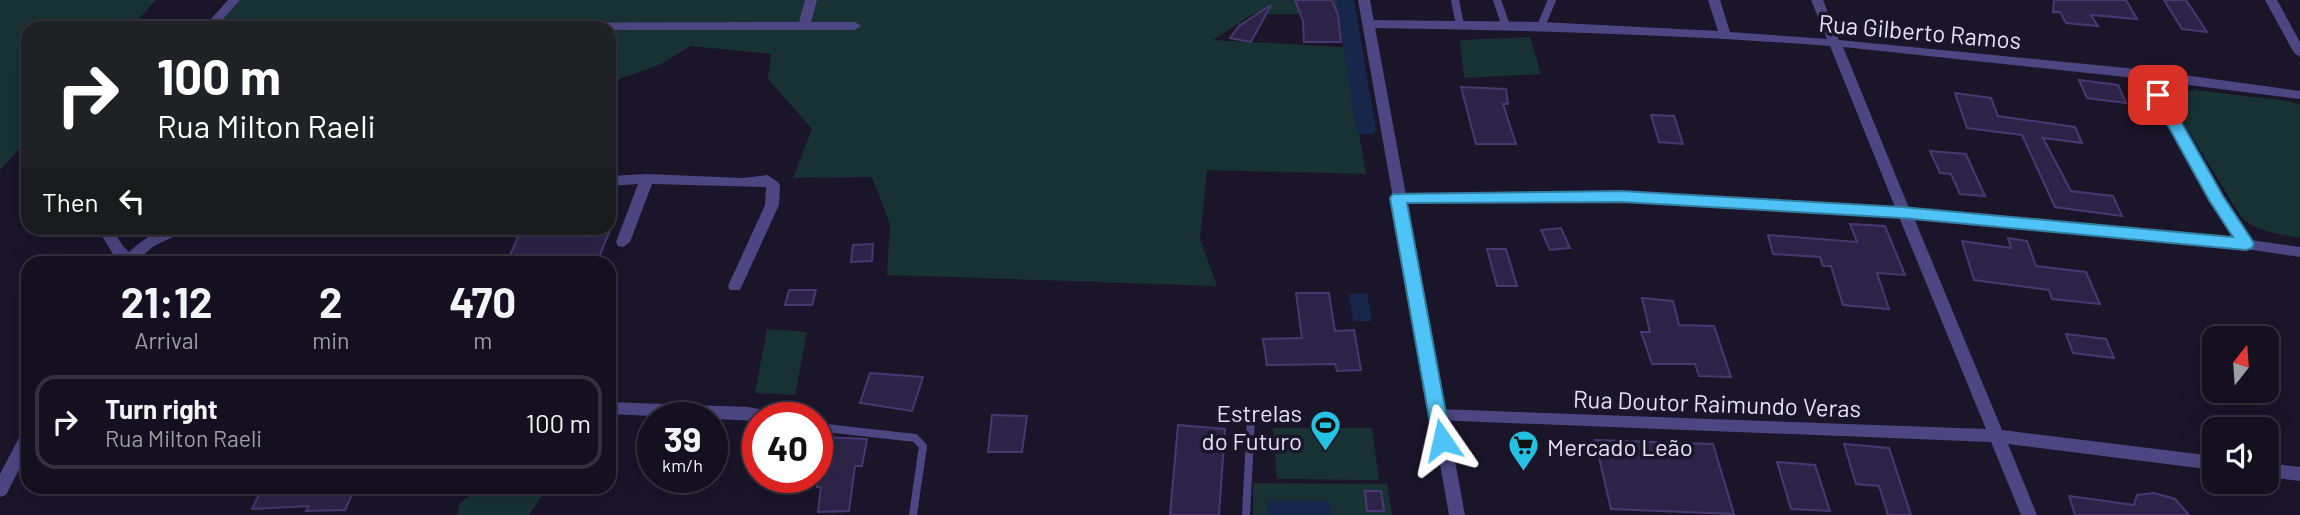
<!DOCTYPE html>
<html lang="en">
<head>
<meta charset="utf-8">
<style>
	body { margin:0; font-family:Barlow,sans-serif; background:#1d1928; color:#f1f3f6; height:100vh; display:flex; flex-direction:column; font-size:26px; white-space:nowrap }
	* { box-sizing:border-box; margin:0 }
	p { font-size:23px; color:#9d9da4 }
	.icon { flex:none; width:38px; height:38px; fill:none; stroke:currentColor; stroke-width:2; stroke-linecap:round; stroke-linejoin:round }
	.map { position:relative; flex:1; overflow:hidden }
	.panel { position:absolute; left:21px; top:256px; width:595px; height:238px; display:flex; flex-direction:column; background:#14101f; border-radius:21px; box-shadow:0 7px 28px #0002,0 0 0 2px #33303d }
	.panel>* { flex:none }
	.top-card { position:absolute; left:21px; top:21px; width:595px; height:214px; border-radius:21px; box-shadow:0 7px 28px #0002,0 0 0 2px #33303d; background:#202124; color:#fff; overflow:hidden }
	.needle { width:46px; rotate:17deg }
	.fabs { position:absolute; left:2202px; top:326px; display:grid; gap:14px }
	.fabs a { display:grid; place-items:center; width:77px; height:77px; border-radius:14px; background:#14101f; box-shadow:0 7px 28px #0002,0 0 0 2px #33303d; font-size:35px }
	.speed { position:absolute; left:637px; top:402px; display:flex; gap:14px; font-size:35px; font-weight:700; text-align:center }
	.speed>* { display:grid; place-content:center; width:91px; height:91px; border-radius:50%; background:#14101f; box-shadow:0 7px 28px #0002,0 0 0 2px #33303d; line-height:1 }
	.speed small { font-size:18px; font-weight:400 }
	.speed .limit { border:10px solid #d22; background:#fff; color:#111 }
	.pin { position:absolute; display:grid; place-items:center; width:60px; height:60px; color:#fff; margin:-30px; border-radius:14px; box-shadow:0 4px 10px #0006 }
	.me { position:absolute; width:77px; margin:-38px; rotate:349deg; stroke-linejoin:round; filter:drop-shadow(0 0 5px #0008) }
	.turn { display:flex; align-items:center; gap:24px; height:147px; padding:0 21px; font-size:32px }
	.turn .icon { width:91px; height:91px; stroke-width:2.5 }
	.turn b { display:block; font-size:49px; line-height:60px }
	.then { display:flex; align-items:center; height:66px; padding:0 21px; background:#0003; gap:14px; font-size:26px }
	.eta { display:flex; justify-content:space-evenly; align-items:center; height:119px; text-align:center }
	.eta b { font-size:42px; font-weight:700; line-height:49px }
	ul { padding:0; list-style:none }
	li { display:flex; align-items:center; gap:21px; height:94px; margin:0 14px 10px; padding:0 7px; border:4px solid #33303d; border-radius:21px }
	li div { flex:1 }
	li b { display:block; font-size:26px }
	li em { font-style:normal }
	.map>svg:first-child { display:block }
	.green { fill:#183233 }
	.water { fill:#17274c }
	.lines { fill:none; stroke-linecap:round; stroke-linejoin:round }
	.canal { fill:#17274c; fill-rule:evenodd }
	.building { fill:#2d2348; stroke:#483871; stroke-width:2 }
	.service { stroke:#4d4682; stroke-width:8 }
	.minor { fill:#4d4682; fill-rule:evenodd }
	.tertiary { fill:#4d4682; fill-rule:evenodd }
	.route { fill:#4fc3f7; stroke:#337fa1; stroke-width:2 }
	.labels { text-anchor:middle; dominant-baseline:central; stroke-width:7; stroke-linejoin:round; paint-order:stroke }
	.street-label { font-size:24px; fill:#e6e1fb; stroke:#1a1529 }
	.poi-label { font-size:24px; fill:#e6e1fb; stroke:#1a1529; text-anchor:end }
</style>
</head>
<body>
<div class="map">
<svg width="2300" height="515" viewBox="0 0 2300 515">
	<rect width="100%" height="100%" fill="#1a1529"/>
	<path class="green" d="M0,0H156L131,28H28V139L0,170Z
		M235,0H1340L1343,14H1253L1213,40L1359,48L1375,132L1359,133L1366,174L1207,170L1200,239L1217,286L887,275L890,224L872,177L793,178L812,129L768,79L771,54L691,46L661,64L609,83V28H212Z
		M1530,37L1541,74L1464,78L1460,40Z
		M2194,90L2288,101L2300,105V238C2279,234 2257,232 2241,217L2172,104L2177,94Z
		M767,329L807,332L795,395L755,393Z
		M1273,428H1372L1379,480L1277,479Z
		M1253,483L1387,484L1392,515H1253Z
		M482,486L542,487V495L529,515H457L460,503Z"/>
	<path class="water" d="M1367,293L1372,321H1353L1349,294Z
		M1267,500L1330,501L1332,515H1268Z"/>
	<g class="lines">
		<path class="canal" d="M1336,0H1354L1376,129L1373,134H1359L1356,129Z"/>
	</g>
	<path class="building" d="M1295,0H1332L1338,15L1341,42H1304L1303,21Z
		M2054,0H2126L2137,19L2091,15L2098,26L2066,23L2060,12H2053Z
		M2164,0H2186L2207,32L2182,29Z
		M1271,5L1251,42L1230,38L1239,26Z
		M2079,80L2118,85L2126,103L2087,98Z
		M1461,87L1506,89L1508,104H1503L1516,144H1476Z
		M1955,93L1991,98L1998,116L2075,127L2082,143L2043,138L2071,191L2113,196L2122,216L2055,207L2022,135L1967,128Z
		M1651,115L1674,116L1683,144L1659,142Z
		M1930,151L1966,154L1985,196L1960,194L1951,174L1940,173Z
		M1850,224L1885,226L1905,275L1877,273L1889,309L1843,305L1831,266H1823L1820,257L1773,254L1768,235L1857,242Z
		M522,228H611L597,262H507Z
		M1561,228L1570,248L1550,250L1541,230Z
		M2008,238L2027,241L2036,266L2086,272L2100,304L2052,299L2049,290L1974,280L1962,241L2011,248Z
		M873,244L872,261L851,262L853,245Z
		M1487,249H1506L1517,286H1497Z
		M789,290H816L812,305H785Z
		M1296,293H1329L1335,331L1354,330L1361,370L1337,371L1335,364L1267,365L1263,339L1302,338Z
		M1642,298L1673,301L1679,325L1714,326L1731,377L1699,376L1695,364H1652L1641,332H1650Z
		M2066,334L2106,339L2114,358L2073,353Z
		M870,373L923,377L912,411L860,403Z
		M992,415L1027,416L1022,452H988Z
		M1178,425L1225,429L1219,515H1170Z
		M821,437L867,439L862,466H855L849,511L818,512L821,487H817V458Z
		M1595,440L1713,444L1734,514L1611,509Z
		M1844,444L1889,448L1911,515H1888L1879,486L1856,484Z
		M1777,462L1815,465L1830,511L1791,509Z
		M263,486H356L345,510L306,511L309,506L252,509Z
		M1365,491H1381L1384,511H1367Z
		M2154,493L2175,499L2189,515H2075L2069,496L2134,505L2137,495Z"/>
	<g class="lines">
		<path class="service" d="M1455,0L1460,25
			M1497,0L1506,26
			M1541,26L1552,0
			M817,427L915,438L923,446L913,515
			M1246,515L1251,418"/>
		<path class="minor" d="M228,0H240L215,28H203Z
			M805,0H817L811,22H855L861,26L855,30H609V28L465,27L471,23L799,22Z
			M1708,0H1720L1730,32L1827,39L1811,0H1823L1839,40L2147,70L2300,91V99L2157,81L2222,197L2250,240L2300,247V257L2246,249L1914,218L2002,430L2214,456V470L2008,444L2037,515H2021L1991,442L1433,420L1430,415L1433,410L1438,409L1986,429L1899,217L1622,202L1393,201L1391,198L1393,195L1398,193L1622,192L1895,207L1830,46C1676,34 1523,30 1368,28L1362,24L1368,20L1542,22L1718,31ZM1843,47L2144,79L2210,200L2235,238L1909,208Z
			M2265,0H2277L2300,42V57L2294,53Z
			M647,174L743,178L767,175L778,182L780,185L779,205L740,290H730L728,286L765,205L766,187L652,184L630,242L623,247L618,246L616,242L638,184L609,186V176Z
			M97,228H111L123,246L129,252C146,237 162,226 185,228L183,232L154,246L135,262H120L121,260L113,254Z
			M609,402L748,407L779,413L781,418H758V421L609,414Z
			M28,430V452L6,495L0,497V474L22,432Z
			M2266,463L2300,467V481L2266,477Z"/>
		<path class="tertiary" d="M1358,0H1370L1465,515H1449Z"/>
	</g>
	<path class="route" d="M2158,91L2166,95L2223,196L2252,240L2254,244L2252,248L2246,250L1902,218L1622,202L1407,203L1451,440L1449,446L1442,448L1436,446L1433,440L1390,198L1393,194L1622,191L1902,207L2233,237L2209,200L2151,95Z"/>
	<defs>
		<symbol id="stadium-pin" viewBox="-11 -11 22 30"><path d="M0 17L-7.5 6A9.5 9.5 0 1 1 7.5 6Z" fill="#25c1e3" stroke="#1a1529"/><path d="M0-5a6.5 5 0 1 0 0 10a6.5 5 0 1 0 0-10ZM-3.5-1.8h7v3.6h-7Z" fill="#111"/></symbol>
		<symbol id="supermarket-pin" viewBox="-11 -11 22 30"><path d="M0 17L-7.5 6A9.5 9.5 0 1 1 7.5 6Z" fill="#25c1e3" stroke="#1a1529"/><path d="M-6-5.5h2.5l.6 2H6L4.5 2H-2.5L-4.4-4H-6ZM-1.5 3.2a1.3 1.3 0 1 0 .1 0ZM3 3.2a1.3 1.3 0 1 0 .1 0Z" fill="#111"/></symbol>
	</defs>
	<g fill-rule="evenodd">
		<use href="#stadium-pin" x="1308" y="408" width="35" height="47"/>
		<use href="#supermarket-pin" x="1506" y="428" width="35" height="47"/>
	</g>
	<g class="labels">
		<g class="street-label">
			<text transform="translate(1920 31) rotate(5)">Rua Gilberto Ramos</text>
			<text transform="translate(1717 403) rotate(2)">Rua Doutor Raimundo Veras</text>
		</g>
		<g class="poi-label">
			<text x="1302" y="412">Estrelas<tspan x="1302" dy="28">do Futuro</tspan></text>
			<text x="1547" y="446" text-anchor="start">Mercado Leão</text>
		</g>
	</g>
</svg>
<div class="fabs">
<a><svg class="needle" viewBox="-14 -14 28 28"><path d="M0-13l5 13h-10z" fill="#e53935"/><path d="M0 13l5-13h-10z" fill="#9d9da4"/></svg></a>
<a><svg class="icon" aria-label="sound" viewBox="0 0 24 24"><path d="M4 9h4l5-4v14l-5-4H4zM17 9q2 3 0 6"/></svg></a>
</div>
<div class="speed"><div>39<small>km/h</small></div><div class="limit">40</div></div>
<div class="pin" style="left:2158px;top:95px;background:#d93025"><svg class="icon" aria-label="arrive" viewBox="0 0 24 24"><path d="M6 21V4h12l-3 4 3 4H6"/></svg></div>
<svg class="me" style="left:1442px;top:440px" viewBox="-20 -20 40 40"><path d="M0-17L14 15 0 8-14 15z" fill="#4fc3f7" stroke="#fff" stroke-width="4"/></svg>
<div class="top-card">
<div class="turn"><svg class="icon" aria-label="right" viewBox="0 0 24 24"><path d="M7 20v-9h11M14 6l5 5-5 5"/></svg><div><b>100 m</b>Rua Milton Raeli</div></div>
<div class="then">Then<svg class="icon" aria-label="left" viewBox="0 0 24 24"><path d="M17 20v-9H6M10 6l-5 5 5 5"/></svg></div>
</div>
<section class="panel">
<div class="eta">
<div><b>21:12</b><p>Arrival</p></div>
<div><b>2</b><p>min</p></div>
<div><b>470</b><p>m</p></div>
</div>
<ul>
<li><svg class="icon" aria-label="right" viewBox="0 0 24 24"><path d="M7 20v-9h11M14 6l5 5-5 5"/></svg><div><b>Turn right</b><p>Rua Milton Raeli</p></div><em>100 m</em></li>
</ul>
</section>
</div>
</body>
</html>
